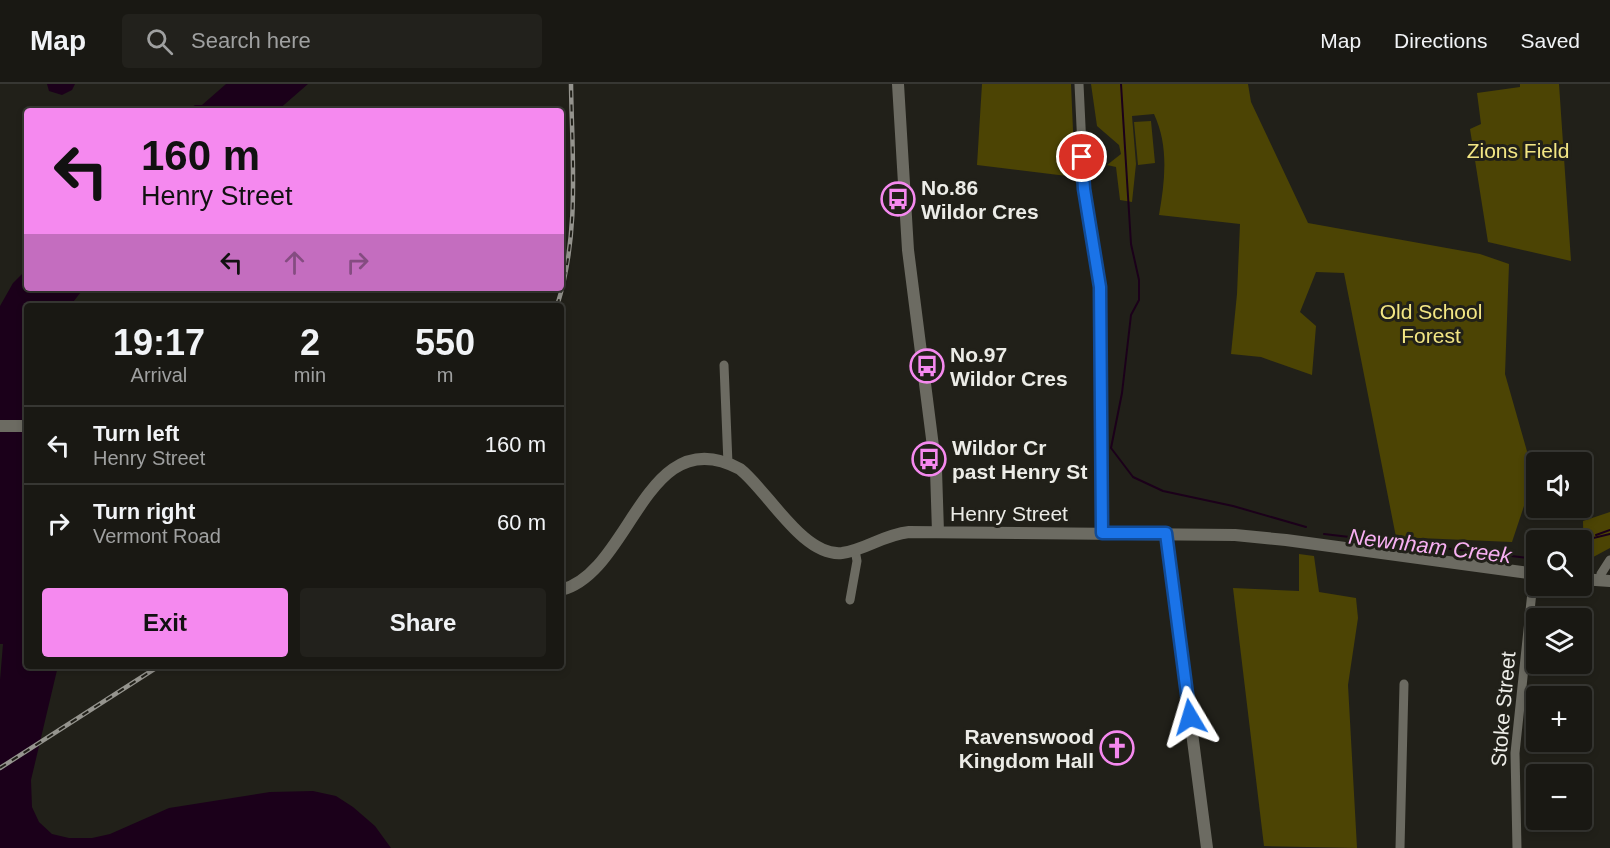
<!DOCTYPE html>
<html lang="en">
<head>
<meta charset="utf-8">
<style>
	body { margin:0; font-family:Arial,sans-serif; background:#22211c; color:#f1f3f6; height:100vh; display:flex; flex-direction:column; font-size:22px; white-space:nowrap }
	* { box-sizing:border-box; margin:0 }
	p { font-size:20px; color:#9fa0a0 }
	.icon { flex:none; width:33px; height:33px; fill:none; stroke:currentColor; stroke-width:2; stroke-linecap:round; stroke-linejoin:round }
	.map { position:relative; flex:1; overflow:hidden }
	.drawer { position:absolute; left:24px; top:219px; width:540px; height:366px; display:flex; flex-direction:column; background:#191813; border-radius:6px; box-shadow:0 3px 9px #0003,0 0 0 2px #373733 }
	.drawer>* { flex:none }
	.banner { position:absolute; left:24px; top:24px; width:540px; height:183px; border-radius:6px; box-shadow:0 3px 9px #0003,0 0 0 2px #373733; background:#f589ef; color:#111; overflow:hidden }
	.tools { position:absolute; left:1526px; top:368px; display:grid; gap:12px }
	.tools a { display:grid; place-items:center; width:66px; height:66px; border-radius:6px; background:#191813; box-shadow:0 3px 9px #0003,0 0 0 2px #373733; font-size:30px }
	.pin { position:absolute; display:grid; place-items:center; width:51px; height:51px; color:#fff; margin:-26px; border:3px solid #fff; border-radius:50%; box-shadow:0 2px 6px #0007 }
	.me { position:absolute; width:66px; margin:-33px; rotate:353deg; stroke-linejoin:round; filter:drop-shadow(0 0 4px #0008) }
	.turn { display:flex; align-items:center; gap:21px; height:126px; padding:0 18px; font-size:27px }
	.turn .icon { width:78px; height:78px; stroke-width:2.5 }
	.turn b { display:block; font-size:42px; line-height:51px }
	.lanes { display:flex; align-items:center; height:57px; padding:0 18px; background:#0003; justify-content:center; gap:30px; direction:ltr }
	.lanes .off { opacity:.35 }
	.eta { display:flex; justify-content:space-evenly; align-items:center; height:102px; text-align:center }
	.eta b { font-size:36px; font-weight:700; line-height:42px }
	.action { display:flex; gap:12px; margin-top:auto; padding:12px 18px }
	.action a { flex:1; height:69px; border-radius:6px; background:#f589ef; color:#111; font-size:24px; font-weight:700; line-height:69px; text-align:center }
	.action a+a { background:#22211c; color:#f1f3f6 }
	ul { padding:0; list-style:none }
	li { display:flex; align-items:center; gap:18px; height:78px; padding:0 18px; border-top:2px solid #373733 }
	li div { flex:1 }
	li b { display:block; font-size:22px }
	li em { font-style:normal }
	header { display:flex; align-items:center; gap:36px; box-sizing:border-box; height:84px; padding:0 30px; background:#191813; border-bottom:2px solid #373733 }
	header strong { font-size:28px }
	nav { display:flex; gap:33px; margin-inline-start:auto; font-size:21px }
	.search { width:420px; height:54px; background:#22211c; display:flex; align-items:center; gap:15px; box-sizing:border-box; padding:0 21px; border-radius:6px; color:#9fa0a0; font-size:22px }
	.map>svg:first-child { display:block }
	.green { fill:#4c4404 }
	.water { fill:#1b001a }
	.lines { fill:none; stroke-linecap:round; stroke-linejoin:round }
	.stream { stroke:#1b001a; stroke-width:2 }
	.minor { stroke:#6c6b62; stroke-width:9 }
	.tertiary { stroke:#6c6b62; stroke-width:12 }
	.rail-casing { stroke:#95948e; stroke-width:4.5 }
	.rail { stroke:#212019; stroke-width:2; stroke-dasharray:7; stroke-linecap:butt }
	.route-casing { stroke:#114b97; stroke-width:15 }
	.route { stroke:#1a73e8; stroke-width:10 }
	.labels { text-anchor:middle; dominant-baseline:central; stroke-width:6; stroke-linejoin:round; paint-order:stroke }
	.park-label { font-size:21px; fill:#f3e684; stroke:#212019 }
	.poi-label { font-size:21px; font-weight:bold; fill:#ecece7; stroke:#212019; text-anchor:start }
	.street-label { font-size:21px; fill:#ecece7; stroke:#212019 }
	.water-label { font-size:22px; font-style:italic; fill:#f8b0f3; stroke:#212019 }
</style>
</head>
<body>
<header>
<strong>Map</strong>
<div class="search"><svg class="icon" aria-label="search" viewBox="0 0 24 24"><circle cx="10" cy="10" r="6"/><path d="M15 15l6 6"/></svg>Search here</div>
<nav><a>Map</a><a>Directions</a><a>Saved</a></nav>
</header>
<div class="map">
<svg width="1610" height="764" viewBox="0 0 1610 764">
	<rect width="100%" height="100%" fill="#212019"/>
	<path class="green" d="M982,0H1071L1075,93L977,81Z
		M1091,0H1248L1251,18L1308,139L1480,170L1509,180L1505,290L1534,392L1512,458L1396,453L1344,189L1316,188L1300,228L1316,242L1312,291L1261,273L1231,270L1237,210L1240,140L1159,131C1165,97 1169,62 1154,30L1132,32L1136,80L1132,118L1120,116L1116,83L1107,81L1121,70L1119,61L1097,42Z
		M1520,0H1559L1571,177L1488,158L1470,45L1481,40L1477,9L1520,3Z
		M1151,37L1155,79L1138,81L1134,38Z
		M1610,428V464L1584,478L1583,437Z
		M1299,470L1314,472L1319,508L1356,514L1358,534L1348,601L1357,764L1264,762L1233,504L1299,507Z"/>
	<path class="water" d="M47,0H75L72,6L62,11L49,7Z
		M226,0H308L277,27H186L195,21H202Z
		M27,185V204H84L70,222H27V582H58L31,696L32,723L39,738L52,750L69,754H92L110,750L169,724L270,708L313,707L336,712L353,723L375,742L391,764H0V596L3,560H0V222L13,199Z"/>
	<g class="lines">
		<path class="stream" d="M1121,0L1131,160L1139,196V216L1131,231L1122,309L1111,364L1133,393L1163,407L1233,422L1306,443
			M1324,450L1536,475
			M1596,451L1610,446
			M1581,457L1610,450"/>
		<path class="minor" d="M1079,0L1084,105L1100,203L1102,449
			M724,281L728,380
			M1600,496L1601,490L1610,476
			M850,516L857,477L855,466
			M1400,764L1404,600
			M1517,764L1515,669L1534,489"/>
		<path class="tertiary" d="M898,0L908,166L936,386L938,448
			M0,342H27
			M1166,449L1207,764
			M1581,495L1610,497
			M561,506C632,488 645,334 740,385C768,407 803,473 842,469C866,466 882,451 909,448L1235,451L1286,456L1536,490"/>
		<defs>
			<path id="rail" d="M557,222C580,150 572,74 571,0
				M0,684L159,582"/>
		</defs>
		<use href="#rail" class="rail-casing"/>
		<use href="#rail" class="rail"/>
	</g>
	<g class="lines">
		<defs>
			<path id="route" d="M1082,73L1084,105L1100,203L1102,449H1166L1190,633"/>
		</defs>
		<use href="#route" class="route-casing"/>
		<use href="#route" class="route"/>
	</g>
	<defs>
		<symbol id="bus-ring" viewBox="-11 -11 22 22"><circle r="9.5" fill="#212019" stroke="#f589ef" stroke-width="1.5"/><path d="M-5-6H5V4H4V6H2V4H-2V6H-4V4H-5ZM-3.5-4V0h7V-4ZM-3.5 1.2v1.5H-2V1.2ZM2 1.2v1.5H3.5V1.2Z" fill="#f589ef"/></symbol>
		<symbol id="church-ring" viewBox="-11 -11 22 22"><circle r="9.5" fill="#212019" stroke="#f589ef" stroke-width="1.5"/><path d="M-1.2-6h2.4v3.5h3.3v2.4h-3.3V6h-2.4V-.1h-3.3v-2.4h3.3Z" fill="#f589ef"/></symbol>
	</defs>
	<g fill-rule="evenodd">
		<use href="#bus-ring" x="879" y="96" width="38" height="38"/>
		<use href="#bus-ring" x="908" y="263" width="38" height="38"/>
		<use href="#bus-ring" x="910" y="356" width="38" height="38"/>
		<use href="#church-ring" x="1098" y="645" width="38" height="38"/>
	</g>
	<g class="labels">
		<g class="park-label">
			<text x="1518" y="66">Zions Field</text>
			<text x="1431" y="227">Old School<tspan x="1431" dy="24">Forest</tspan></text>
		</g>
		<g class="poi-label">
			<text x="921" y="103">No.86<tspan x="921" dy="24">Wildor Cres</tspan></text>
			<text x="950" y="270">No.97<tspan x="950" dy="24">Wildor Cres</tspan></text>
			<text x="952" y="363">Wildor Cr<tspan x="952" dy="24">past Henry St</tspan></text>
			<text x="1094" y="652" text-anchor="end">Ravenswood<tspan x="1094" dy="24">Kingdom Hall</tspan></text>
		</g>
		<g class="street-label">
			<text x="1009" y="429">Henry Street</text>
			<text transform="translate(1503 625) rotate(-85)">Stoke Street</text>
		</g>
		<g class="water-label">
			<text transform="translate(1430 462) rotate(7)">Newnham Creek</text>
		</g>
	</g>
</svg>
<div class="tools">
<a><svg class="icon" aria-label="sound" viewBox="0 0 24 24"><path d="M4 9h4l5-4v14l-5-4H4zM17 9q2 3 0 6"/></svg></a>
<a><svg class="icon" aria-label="search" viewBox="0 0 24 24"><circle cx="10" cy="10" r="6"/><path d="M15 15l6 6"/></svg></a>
<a><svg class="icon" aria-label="layers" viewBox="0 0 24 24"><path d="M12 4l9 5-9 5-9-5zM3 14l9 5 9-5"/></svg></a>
<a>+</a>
<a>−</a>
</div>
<div class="pin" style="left:1082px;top:73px;background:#d93025"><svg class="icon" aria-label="arrive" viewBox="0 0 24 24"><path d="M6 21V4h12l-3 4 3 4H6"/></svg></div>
<svg class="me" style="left:1190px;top:633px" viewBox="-20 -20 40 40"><path d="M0-17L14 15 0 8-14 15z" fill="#1a73e8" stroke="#fff" stroke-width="4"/></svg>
<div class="banner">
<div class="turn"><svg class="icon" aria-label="left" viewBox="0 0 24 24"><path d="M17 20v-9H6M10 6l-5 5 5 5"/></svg><div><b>160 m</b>Henry Street</div></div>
<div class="lanes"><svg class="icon" aria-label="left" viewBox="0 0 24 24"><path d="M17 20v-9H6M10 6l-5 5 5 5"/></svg><svg class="icon off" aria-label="ahead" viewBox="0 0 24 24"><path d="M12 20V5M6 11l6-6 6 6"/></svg><svg class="icon off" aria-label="right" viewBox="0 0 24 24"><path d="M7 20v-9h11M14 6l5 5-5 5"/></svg></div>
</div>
<section class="drawer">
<div class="eta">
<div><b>19:17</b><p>Arrival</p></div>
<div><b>2</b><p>min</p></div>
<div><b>550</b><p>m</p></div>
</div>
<ul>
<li><svg class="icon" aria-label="left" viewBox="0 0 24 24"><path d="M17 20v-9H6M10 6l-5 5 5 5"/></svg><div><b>Turn left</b><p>Henry Street</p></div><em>160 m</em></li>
<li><svg class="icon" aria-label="right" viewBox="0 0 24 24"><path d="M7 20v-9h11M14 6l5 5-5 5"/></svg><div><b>Turn right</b><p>Vermont Road</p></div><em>60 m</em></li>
</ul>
<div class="action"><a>Exit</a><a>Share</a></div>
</section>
</div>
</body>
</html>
